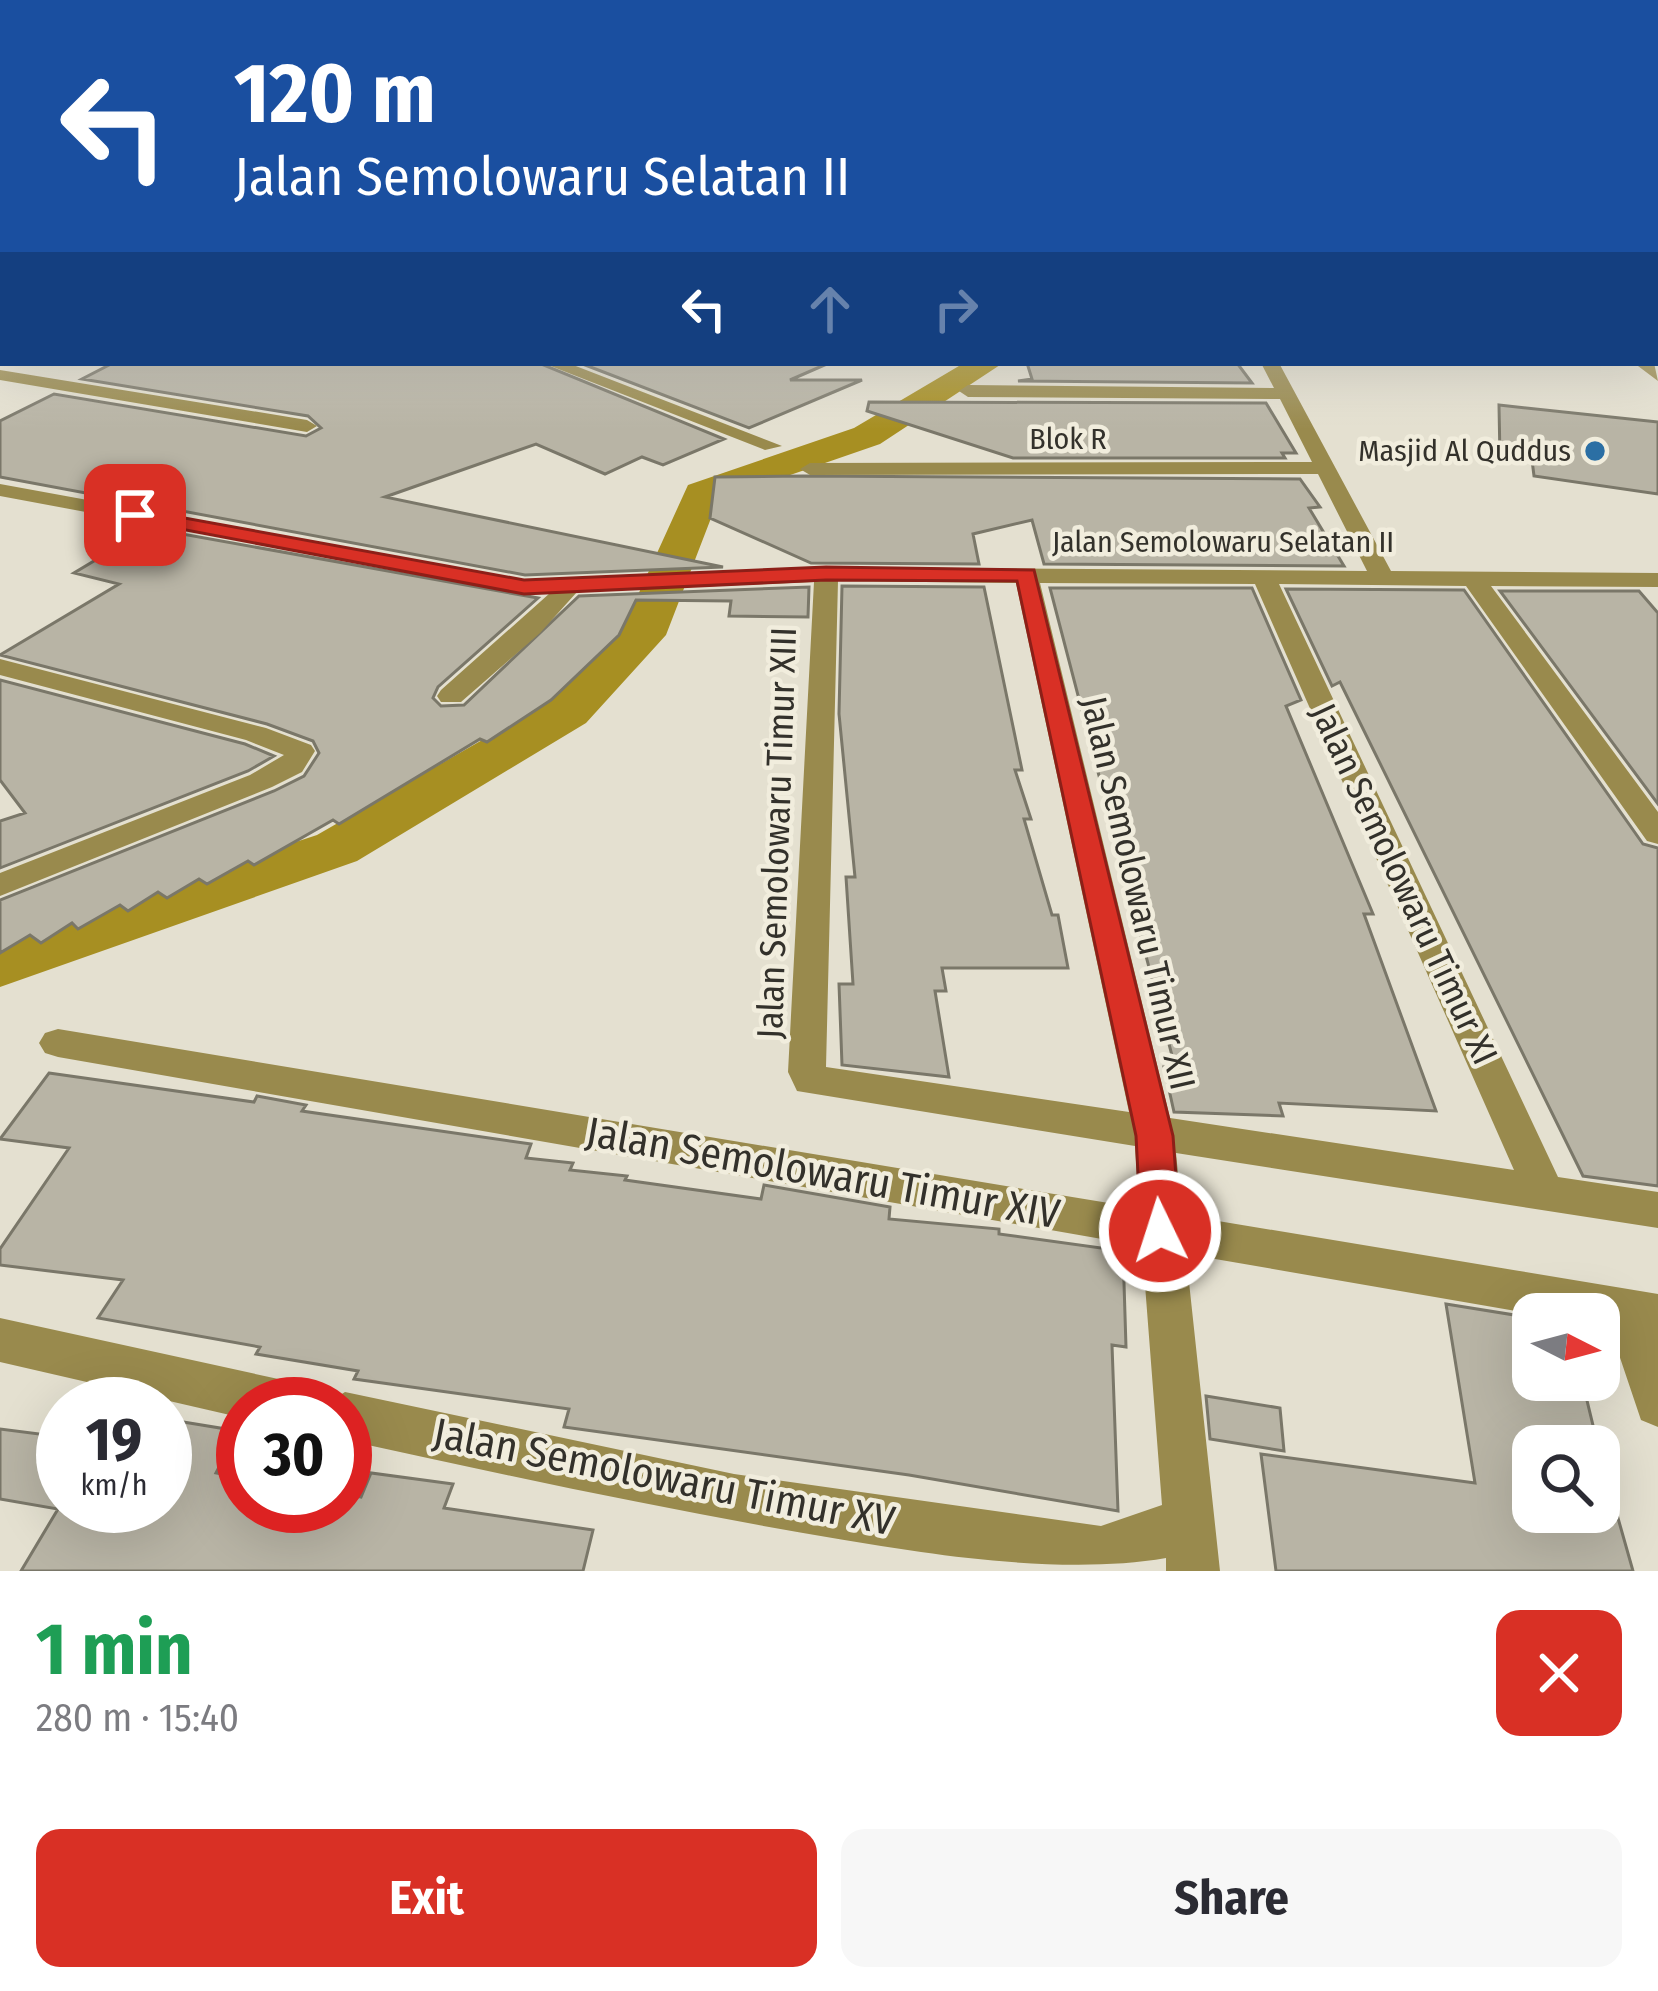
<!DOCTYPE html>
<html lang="en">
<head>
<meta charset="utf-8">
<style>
	body { margin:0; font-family:"Fira Sans Condensed",sans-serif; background:#f7f7f7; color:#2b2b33; height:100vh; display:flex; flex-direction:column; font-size:45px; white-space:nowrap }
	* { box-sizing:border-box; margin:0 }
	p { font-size:39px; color:#7c7c81 }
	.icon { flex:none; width:66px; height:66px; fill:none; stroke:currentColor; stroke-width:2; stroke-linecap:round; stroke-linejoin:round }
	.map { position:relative; height:1571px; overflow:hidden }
	.panel { display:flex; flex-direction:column; background:#fff; flex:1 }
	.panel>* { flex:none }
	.top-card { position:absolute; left:0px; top:0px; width:1659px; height:366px; box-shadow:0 12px 48px #0002; background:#1a4fa0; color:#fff; overflow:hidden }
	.needle { width:78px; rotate:96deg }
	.tools { position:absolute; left:1512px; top:1293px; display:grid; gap:24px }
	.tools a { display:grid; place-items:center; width:108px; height:108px; border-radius:24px; background:#fff; box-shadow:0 12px 48px #0002; font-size:60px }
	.speed { position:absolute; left:36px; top:1377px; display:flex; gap:24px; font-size:60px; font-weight:700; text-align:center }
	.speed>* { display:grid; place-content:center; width:156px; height:156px; border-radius:50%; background:#fff; box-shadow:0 12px 48px #0002; line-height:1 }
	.speed small { font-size:30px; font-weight:400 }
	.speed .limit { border:18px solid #d22; background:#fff; color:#111 }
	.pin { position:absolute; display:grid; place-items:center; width:102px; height:102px; color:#fff; margin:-51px; border-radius:24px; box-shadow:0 6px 18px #0006 }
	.me { position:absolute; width:132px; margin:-66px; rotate:356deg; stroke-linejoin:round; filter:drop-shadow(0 0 9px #0008) }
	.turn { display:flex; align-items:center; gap:42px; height:252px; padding:0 36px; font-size:54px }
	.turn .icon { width:156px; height:156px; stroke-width:2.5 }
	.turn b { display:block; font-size:84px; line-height:102px }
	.lanes { display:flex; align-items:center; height:114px; padding:0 36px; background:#0003; justify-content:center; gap:60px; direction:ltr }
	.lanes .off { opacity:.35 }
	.round { display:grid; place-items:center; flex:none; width:126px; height:126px; border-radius:24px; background:#f7f7f7 }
	.overview { display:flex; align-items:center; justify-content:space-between; height:204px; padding:0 36px }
	h1 { font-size:72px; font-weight:700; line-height:90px; color:#1e9e55 }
	.primary-button { display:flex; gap:24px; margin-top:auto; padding:24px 36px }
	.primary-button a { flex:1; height:138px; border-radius:24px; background:#d93025; color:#fff; font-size:48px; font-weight:700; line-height:138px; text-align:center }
	.primary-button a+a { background:#f7f7f7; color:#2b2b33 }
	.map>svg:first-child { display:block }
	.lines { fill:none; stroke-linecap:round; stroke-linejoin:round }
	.canal { fill:#a78f22; fill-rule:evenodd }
	.building { fill:#b8b4a5; stroke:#7a7769; stroke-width:3 }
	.minor { fill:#998a4d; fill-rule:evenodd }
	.route { fill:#d93025; stroke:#8d1f18; stroke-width:3 }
	.poi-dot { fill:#2b6fa4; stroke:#f1eddd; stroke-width:4.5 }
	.labels { text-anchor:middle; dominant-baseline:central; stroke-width:9; stroke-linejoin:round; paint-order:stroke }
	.far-street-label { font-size:30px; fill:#33312b; stroke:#f1eddd }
	.far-poi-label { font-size:30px; fill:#33312b; stroke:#f1eddd; text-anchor:end }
	.street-label { font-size:36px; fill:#33312b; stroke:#f1eddd }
	.near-street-label { font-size:42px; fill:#33312b; stroke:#f1eddd }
</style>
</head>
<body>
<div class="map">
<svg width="1658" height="1571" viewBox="0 0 1658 1571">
	<rect width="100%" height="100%" fill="#e4e0d0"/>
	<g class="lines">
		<path class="canal" d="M964,363H1003L880,444L718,500L666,635L586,723L357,861L0,987V940L317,835L550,701L622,630L688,485L854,428Z"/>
	</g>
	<path class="building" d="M113,363H539L724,439L663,465L642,457L605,474L536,444L385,497L723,567L525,575L0,477V421L54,394L306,436L321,428L308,416L82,379Z
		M580,363H829L790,380H862L749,428Z
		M1027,363H1237L1252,383L1018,381L1032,379Z
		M869,402L1266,403L1296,453H1282L1285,458H1013L867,411Z
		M1499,405L1658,422V494L1534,476L1532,460L1500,459Z
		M803,476L1300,479L1320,507L1309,508L1344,566L1044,564L1032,520L973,534L979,564L811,563L710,518L715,477Z
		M149,528L538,598L438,687L433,698L441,706L464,705L579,596L809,587L808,617L729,616L731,601L636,600L619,635L551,700L487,742L480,739L339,824L333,820L254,865L248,861L207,884L199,879L167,898L158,892L128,911L120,905L78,929L72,923L41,943L30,935L0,953V900L274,791L304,776L319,753L313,741L267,724L0,655L119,584L74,573Z
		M842,586L984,587L1022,770H1015L1031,819H1024L1052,915H1058L1068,968H942L946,991H935L949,1077L842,1065L839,984H853L846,877H855L839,714Z
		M1050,588H1252L1301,700L1286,706L1373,914H1364L1436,1111L1279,1103L1283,1116L1174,1112L1164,1067H1175Z
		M1286,589L1464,590L1643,844L1658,848V1186L1583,1176L1340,682L1332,686Z
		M1500,591H1639L1658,613V804Z
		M0,680L245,744L274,756L248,771L0,868V821L25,813L0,780Z
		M49,1073L254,1102L257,1096L306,1105L302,1111L531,1144L526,1158L573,1163L570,1170L627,1176L625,1180L761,1199L764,1185L890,1207L889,1219L999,1229V1234L1123,1251L1126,1347L1112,1345L1118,1511L909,1475L564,1427L569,1409L354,1379L358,1371L256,1354L260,1347L98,1318L123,1280L0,1265V1249L69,1148L0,1139Z
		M1446,1304L1533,1318V1380H1582L1598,1446H1533V1512H1599V1451L1633,1571H1276L1261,1454L1475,1483Z
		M1206,1396L1280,1408L1284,1451L1210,1439Z
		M165,1419L238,1431L216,1473L243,1478V1506H345V1494L361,1497L371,1473L453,1484L444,1508L593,1530L583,1571H21L58,1509L0,1499V1429L63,1437V1506H165Z"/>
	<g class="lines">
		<path class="minor" d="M1656,234H1658V244H1656Z
			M3,306V316L0,317V307Z
			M543,363H568L782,446L765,450Z
			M1261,363H1279L1391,571L1658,573V587L1491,586L1658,812V844L1647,841L1466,586L1279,584L1558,1177L1658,1192V1228L1176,1153L1182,1215L1658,1294V1427L1641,1420L1610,1328L1599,1326V1314H1533L1186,1254L1220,1571H1166V1558C1092,1571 998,1563 921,1552C727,1523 537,1482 345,1440V1404H326L345,1392L734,1474L1101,1526L1162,1505L1142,1246L58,1057L45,1053L39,1043L45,1033L58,1029L1139,1208L1135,1146L797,1091L788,1072L814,582L577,592L540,633L461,702H441L437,696L441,690L550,593L525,594L0,496V484L525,580L826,567L1367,571L1318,474L810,475L800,469L810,463L1312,462L1280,399L968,397L959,391L968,385L1274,388ZM838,581L1016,583L1129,1112L826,1067ZM1040,583L1255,584L1514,1170L1170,1118Z
			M1634,363H1654L1658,381Z
			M0,370L307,420L317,426L307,432L0,380Z
			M0,659L266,728L311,745L315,751L302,772L272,787L0,896V873L250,775L284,755L246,740L0,675Z
			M0,1318L283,1380L300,1387L307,1404H243V1418L0,1362Z"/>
	</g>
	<linearGradient id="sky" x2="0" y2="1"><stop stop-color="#8ea599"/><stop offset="0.49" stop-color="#f3f1ea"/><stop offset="1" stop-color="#f3f1ea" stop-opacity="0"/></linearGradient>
	<rect width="1658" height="429" fill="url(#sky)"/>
	<path class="route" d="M135,509L524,580L826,567L1034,570L1173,1136L1180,1231L1174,1243L1160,1248L1146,1243L1141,1231L1136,1136L1017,581L826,580L524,594L128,519V511Z"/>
	<circle class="poi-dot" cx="1595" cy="451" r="12"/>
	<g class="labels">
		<g class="far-street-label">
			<text x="1068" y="439">Blok R</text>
			<text x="1223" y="542">Jalan Semolowaru Selatan II</text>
		</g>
		<g class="far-poi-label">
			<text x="1571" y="451">Masjid Al Quddus</text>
		</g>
		<g class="street-label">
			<text transform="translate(777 833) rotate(-88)">Jalan Semolowaru Timur XIII</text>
			<text transform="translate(1404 884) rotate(65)">Jalan Semolowaru Timur XI</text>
			<text transform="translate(1138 893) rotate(77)">Jalan Semolowaru Timur XII</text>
		</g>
		<g class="near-street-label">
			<text transform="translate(823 1173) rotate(10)">Jalan Semolowaru Timur XIV</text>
			<text transform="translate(664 1477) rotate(11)">Jalan Semolowaru Timur XV</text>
		</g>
	</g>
</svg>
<div class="tools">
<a><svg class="needle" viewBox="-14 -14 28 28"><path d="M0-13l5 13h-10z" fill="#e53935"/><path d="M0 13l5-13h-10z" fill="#7c7c81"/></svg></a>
<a><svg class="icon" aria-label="search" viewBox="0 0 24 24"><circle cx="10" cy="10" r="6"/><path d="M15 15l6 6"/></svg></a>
</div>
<div class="speed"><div>19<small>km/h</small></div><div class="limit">30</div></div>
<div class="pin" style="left:135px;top:515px;background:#d93025"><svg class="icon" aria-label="arrive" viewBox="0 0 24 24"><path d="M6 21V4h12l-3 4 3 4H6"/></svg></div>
<svg class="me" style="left:1160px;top:1231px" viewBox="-20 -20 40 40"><circle r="17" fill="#d93025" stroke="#fff" stroke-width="3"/><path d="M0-11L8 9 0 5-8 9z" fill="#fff"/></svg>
<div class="top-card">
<div class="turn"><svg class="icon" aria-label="left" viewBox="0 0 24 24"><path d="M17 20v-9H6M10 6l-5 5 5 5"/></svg><div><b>120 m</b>Jalan Semolowaru Selatan II</div></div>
<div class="lanes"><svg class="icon" aria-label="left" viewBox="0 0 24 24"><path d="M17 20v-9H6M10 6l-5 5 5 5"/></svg><svg class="icon off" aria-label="ahead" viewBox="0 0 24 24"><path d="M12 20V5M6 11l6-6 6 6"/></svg><svg class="icon off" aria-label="right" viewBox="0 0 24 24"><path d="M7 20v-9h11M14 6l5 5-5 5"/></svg></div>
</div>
</div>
<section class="panel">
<div class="overview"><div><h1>1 min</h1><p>280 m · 15:40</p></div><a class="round" style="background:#d93025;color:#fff"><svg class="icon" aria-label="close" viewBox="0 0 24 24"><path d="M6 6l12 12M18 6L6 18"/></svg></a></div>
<div class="primary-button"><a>Exit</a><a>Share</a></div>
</section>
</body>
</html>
